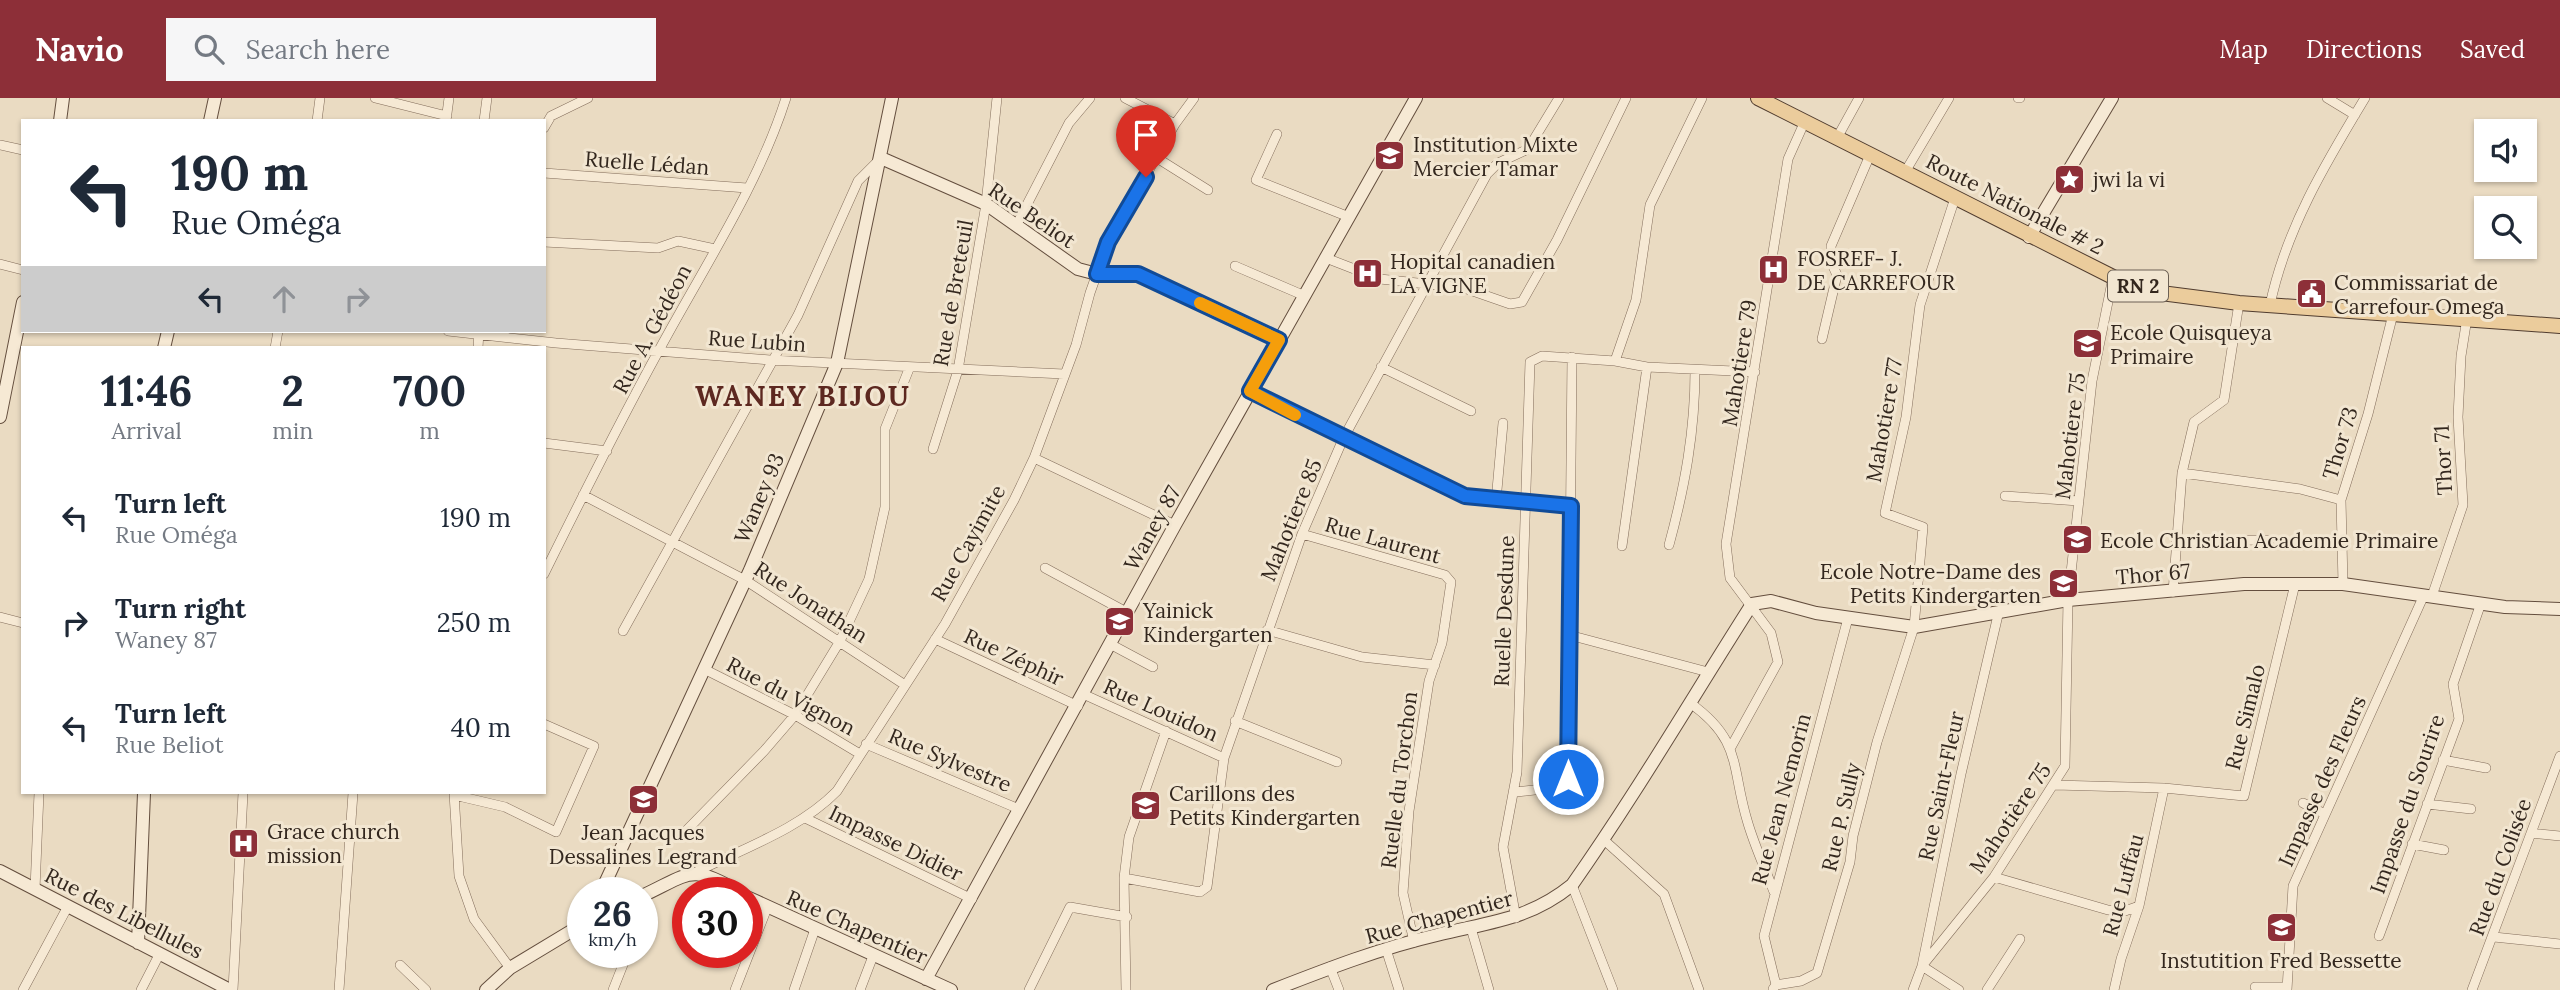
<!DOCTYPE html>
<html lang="en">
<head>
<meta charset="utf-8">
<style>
	body { margin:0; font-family:Lora,serif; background:#f6f6f7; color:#1f2937; height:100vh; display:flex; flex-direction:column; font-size:26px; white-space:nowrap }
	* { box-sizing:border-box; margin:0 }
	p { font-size:23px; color:#747a83 }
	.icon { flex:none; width:38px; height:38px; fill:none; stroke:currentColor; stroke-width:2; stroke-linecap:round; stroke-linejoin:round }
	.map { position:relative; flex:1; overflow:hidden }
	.side { position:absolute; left:21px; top:248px; width:525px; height:448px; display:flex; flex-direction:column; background:#fff; border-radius:0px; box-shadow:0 2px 5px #0004 }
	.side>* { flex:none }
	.banner { position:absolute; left:21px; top:21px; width:525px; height:214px; border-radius:0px; box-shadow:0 2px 5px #0004; background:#fff; color:#1f2937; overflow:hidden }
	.controls { position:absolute; left:2474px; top:21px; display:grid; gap:14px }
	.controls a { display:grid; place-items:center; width:63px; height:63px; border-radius:0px; background:#fff; box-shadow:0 2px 5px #0004; font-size:35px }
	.speed { position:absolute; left:567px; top:779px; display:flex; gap:14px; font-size:35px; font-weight:700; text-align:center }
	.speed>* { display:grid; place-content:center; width:91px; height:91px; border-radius:50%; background:#fff; box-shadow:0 2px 5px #0004; line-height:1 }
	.speed small { font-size:18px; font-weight:400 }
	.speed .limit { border:10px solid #d22; background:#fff; color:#111 }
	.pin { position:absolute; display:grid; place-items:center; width:60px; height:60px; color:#fff; margin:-72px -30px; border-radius:50% 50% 50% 0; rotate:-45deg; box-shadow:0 0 7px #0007 }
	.pin .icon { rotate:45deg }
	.me { position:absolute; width:77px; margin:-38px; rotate:0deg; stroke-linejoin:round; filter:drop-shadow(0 0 5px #0008) }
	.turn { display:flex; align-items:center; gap:24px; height:147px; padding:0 35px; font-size:32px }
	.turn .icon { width:91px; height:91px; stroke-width:2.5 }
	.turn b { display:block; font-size:49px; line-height:60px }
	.lanes { display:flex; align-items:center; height:66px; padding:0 35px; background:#0003; justify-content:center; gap:35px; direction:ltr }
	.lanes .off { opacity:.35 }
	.eta { display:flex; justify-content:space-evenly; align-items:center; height:119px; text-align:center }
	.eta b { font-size:42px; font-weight:700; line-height:49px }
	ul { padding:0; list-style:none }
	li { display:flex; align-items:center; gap:21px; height:105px; padding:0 35px }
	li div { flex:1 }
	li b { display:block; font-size:26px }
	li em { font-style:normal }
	header { display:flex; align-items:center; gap:42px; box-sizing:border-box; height:98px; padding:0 35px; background:#8d2f38; color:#fff }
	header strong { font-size:33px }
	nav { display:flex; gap:38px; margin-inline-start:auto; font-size:24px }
	.search { width:490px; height:63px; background:#f6f6f7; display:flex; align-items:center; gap:18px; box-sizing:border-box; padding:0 24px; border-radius:0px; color:#747a83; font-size:26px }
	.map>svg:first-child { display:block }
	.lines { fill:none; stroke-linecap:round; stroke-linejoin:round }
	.street-casing { stroke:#836d5b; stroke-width:10 }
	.secondary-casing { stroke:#644e3e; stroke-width:14 }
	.primary-casing { stroke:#503c2f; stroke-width:16 }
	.street { stroke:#f6e9d4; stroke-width:9 }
	.secondary { stroke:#f6e9d4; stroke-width:12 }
	.primary { stroke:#ebcc9c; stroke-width:14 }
	.route-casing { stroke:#114b97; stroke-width:18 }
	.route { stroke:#1a73e8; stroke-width:12 }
	.slow { stroke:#f59e0b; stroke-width:12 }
	.labels { text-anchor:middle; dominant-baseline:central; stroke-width:6; stroke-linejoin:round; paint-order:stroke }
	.shield { fill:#f2e6d1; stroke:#6c6054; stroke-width:2 }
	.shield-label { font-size:19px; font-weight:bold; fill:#33271e }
	.poi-label { font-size:21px; fill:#33271e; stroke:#f2e6d1; text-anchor:start }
	.street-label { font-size:21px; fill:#33271e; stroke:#f2e6d1 }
	.district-label { font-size:28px; font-weight:bold; letter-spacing:2px; fill:#5d2820; stroke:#f2e6d1 }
</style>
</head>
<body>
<header>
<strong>Navio</strong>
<div class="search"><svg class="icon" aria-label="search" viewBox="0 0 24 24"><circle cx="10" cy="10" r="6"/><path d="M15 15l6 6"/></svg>Search here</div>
<nav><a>Map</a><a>Directions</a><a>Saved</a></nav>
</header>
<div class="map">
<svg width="2560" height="892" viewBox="0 0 2560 892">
	<rect width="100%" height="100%" fill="#eadbc2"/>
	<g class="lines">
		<defs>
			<path id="street" d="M375,0L447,18
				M1125,0L1175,26
				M2018,0H2020
				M2327,0L2355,17
				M317,23L320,0
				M446,23L449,0
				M484,23L487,0
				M544,30L551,18L588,0
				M1277,36L1256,82L1349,119
				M1837,40L1859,0
				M0,47L23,52
				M1157,60L1208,92
				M1905,74L1949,0
				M544,75L747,90
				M1017,126L1069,25L1090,0
				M544,144L658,150L678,143L715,151
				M1326,160L1380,181L1464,190L1510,206L1522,204L1557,142L1626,0
				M0,166L23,172
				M1235,168L1305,198
				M2270,207C2286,131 2325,66 2365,0
				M448,233L556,245L770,262L1064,276
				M1822,241L1837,177L1831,164V148L1870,57
				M275,250L278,233
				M478,250L479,233
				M1615,263L1636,202L1650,107L1702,0
				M1381,269L1471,313
				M1250,293L1465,398L1571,408
				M544,345L607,353
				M933,351L958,272L986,106L997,0
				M1034,360L1175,427
				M2182,375L2300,391L2341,402
				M583,397L745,482L905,587
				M2005,398L2079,403
				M1496,403L1503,325
				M1302,436L1445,477L1451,484L1442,545L1429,583L1409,713L1403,795L1414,844
				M2176,443L2269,442
				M1669,447C1685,388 1695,333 1695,272
				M1622,448L1647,269
				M1045,470L1128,515
				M544,476C584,395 625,313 669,234C711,158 760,82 786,0
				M2343,486L2341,402L2368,316L2393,216
				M2173,494L2182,375L2194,324L2224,302L2239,205
				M2432,498L2463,407L2458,319L2461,258L2467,220
				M0,519L23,525
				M1267,532L1362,559L1435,567
				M623,533L798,217L858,83L878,63
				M1569,537L1708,574
				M935,541L1078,608
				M1110,546L1153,569
				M704,571L795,617L860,656
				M1083,596L1224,660
				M1690,605C1742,642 1731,668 1747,722C1754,747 1765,770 1774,794
				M1235,623L1337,664
				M866,646L1019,711
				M1731,649L1778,564L1771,535L1730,480L1726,446L1788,61L1805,23
				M2443,662L2486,670
				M2055,687L2164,690L2244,698L2295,486
				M1516,694L1561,689L1568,681L1572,259
				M454,695L459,778L474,821L510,870
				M454,697L505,709L556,734L594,648L544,626
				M2303,705L2325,716
				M2427,706L2471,711
				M805,720L972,801
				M2531,735L2560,738
				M681,738L764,653L795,617L840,543L869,481L885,409V331L909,271
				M1604,742L1664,796L1699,892
				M2412,746L2444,752
				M696,774C744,750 800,731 837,693L945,526L1014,402L1034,360L1076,247L1090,195L1108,144L1175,26L1194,0
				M1994,779L2108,812L2125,813L2139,808
				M1124,780L1200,794L1207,789L1224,660L1302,436L1343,341L1487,76L1498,65L1528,51L1559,0
				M1572,787L1613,892
				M35,791L39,695
				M1516,820L1503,749L1517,674L1530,264L1542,258L1615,263L1647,269L1755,274
				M1471,830L1489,892
				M2379,838L2459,621L2453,586L2481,505
				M2494,839L2560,846
				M1386,851L1399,892
				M400,867L426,892
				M1330,869L1339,892
				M1776,887L1801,883L1817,875L1850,764L1853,738L1877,644L1914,529L1923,429L1885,415L1906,319L1920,207L1955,100
				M2255,889H2287
				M1773,891L1776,887L1764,838L1848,520
				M23,892L68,808
				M141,892L160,855
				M233,892L243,695
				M339,892L353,695
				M613,892L628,854
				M735,892L767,810
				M794,892L815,831
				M860,892L873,858
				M1029,892L1070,809L1127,819
				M1126,892L1124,780L1129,739L1166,633
				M1913,892L1922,868L1994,779L2065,668L2068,502L2092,283L2113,179
				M1959,892L1922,868L1961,676L1998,517
				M1987,892L2020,841
				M2114,892L2121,861L2139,808L2164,690
				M2287,892L2293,788L2424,497
				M2472,892L2560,658"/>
			<path id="secondary" d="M60,23L63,0
				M210,23L215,0
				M881,60L986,106L1078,171L1097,176H1138L1279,242
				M2029,139L2112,0
				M164,250L168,233
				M0,319L23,204
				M0,773L230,892
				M601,794L750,472L837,265L892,0
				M642,798C693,774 689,766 740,794
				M747,799L951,892
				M138,845L144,695
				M926,881L1175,427L1416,0
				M486,892L510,870L583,826
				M1273,892C1327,871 1381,850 1437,837C1489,824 1529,822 1572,787C1636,696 1692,600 1752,506L1771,503L1816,515L1914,529L2068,502L2244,486H2343L2505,509L2560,511"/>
			<path id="primary" d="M1758,0L2113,179L2161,195L2239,205L2560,228"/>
		</defs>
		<use href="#street" class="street-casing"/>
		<use href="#secondary" class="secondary-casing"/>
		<use href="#primary" class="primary-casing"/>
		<use href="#street" class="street"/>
		<use href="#secondary" class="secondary"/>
		<use href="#primary" class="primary"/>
	</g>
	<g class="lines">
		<defs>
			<path id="route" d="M1146,79L1108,144L1097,176H1138L1279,242L1250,293L1465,398L1571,408L1568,681"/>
		</defs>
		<use href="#route" class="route-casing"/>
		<use href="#route" class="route"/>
		<path class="slow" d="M1200,205L1279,242L1250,293L1295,317"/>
	</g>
	<defs>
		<symbol id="school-square" viewBox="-11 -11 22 22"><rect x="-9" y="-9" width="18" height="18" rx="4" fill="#8d2f38" stroke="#f2e6d1"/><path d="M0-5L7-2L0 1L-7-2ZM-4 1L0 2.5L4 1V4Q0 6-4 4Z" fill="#fff"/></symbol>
		<symbol id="sight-square" viewBox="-11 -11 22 22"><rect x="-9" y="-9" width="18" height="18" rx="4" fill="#8d2f38" stroke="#f2e6d1"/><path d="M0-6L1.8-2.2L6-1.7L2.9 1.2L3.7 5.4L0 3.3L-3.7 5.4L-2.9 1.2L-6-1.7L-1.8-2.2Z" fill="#fff"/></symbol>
		<symbol id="hospital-square" viewBox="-11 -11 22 22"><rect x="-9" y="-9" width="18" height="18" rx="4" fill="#8d2f38" stroke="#f2e6d1"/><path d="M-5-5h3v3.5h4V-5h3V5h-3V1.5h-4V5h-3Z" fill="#fff"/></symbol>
		<symbol id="civic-square" viewBox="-11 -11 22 22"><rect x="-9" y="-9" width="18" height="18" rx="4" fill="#8d2f38" stroke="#f2e6d1"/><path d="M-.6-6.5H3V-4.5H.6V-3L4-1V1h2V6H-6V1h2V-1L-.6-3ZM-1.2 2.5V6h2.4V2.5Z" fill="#fff"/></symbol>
	</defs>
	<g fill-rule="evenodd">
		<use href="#school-square" x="1372" y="40" width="35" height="35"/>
		<use href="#sight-square" x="2052" y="64" width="35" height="35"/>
		<use href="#hospital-square" x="1756" y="154" width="35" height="35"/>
		<use href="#hospital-square" x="1350" y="158" width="35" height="35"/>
		<use href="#civic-square" x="2294" y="178" width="35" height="35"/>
		<use href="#school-square" x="2070" y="228" width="35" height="35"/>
		<use href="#school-square" x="2060" y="424" width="35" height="35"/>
		<use href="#school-square" x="2046" y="468" width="35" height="35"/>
		<use href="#school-square" x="1102" y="506" width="35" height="35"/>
		<use href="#school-square" x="626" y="684" width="35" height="35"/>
		<use href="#school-square" x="1128" y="690" width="35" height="35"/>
		<use href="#hospital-square" x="226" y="728" width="35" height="35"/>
		<use href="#school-square" x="2264" y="812" width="35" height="35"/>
	</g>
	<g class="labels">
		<rect class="shield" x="2108" y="172.5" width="60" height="31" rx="5"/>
		<g class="shield-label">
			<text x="2138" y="188">RN 2</text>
		</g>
		<g class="poi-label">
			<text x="1413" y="46">Institution Mixte<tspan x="1413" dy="24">Mercier Tamar</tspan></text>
			<text x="2093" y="81">jwi la vi</text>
			<text x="1797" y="160">FOSREF- J.<tspan x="1797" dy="24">DE CARREFOUR</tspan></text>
			<text x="1390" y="163">Hopital canadien<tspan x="1390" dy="24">LA VIGNE</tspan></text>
			<text x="2334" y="184">Commissariat de<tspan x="2334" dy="24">Carrefour Omega</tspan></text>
			<text x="2110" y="234">Ecole Quisqueya<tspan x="2110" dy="24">Primaire</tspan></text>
			<text x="2100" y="442">Ecole Christian Academie Primaire</text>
			<text x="2041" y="473" text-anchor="end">Ecole Notre-Dame des<tspan x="2041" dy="24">Petits Kindergarten</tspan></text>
			<text x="1143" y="512">Yainick<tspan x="1143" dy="24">Kindergarten</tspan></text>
			<text x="1169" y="695">Carillons des<tspan x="1169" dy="24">Petits Kindergarten</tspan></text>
			<text x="267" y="733">Grace church<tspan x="267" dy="24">mission</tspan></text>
			<text x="643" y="734" text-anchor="middle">Jean Jacques<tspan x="643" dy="24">Dessalines Legrand</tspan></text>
			<text x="2281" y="862" text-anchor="middle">Instutition Fred Bessette</text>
		</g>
		<g class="street-label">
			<text transform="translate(647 65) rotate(4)">Ruelle Lédan</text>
			<text transform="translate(2015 106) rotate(27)">Route Nationale # 2</text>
			<text transform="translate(1032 117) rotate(34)">Rue Beliot</text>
			<text transform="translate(953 195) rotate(-80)">Rue de Breteuil</text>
			<text transform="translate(652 231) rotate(-62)">Rue A. Gédéon</text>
			<text transform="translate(757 243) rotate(4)">Rue Lubin</text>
			<text transform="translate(1739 265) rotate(-81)">Mahotiere 79</text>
			<text transform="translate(1884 322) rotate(-80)">Mahotiere 77</text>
			<text transform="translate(2070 338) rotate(-83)">Mahotiere 75</text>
			<text transform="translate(2340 345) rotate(-73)">Thor 73</text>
			<text transform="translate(2443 362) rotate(-93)">Thor 71</text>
			<text transform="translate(759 400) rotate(-67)">Waney 93</text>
			<text transform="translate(1291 422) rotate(-68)">Mahotiere 85</text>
			<text transform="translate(1152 430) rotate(-61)">Waney 87</text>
			<text transform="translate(1383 442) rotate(16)">Rue Laurent</text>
			<text transform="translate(968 445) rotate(-61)">Rue Cayimite</text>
			<text transform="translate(2153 476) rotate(-5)">Thor 67</text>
			<text transform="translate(811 504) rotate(33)">Rue Jonathan</text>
			<text transform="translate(1504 513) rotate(-88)">Ruelle Desdune</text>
			<text transform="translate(1014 559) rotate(25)">Rue Zéphir</text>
			<text transform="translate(791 598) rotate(28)">Rue du Vignon</text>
			<text transform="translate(1161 612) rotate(24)">Rue Louidon</text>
			<text transform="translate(2245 619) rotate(-76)">Rue Simalo</text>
			<text transform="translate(950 662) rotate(23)">Rue Sylvestre</text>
			<text transform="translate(1399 682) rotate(-83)">Ruelle du Torchon</text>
			<text transform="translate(2322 683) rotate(-66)">Impasse des Fleurs</text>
			<text transform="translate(1941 688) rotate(-78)">Rue Saint-Fleur</text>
			<text transform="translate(1781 701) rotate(-75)">Rue Jean Nemorin</text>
			<text transform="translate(2407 706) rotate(-71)">Impasse du Sourire</text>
			<text transform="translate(1841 719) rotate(-77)">Rue P. Sully</text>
			<text transform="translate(2010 720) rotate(-56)">Mahotière 75</text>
			<text transform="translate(896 745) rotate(26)">Impasse Didier</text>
			<text transform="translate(2500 769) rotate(-70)">Rue du Colisée</text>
			<text transform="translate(2123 787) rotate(-75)">Rue Luffau</text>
			<text transform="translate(124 815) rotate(27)">Rue des Libellules</text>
			<text transform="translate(1439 819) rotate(-15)">Rue Chapentier</text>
			<text transform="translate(857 829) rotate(24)">Rue Chapentier</text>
		</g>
		<g class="district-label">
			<text x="803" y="298">WANEY BIJOU</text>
		</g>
	</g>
</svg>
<div class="controls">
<a><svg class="icon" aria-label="sound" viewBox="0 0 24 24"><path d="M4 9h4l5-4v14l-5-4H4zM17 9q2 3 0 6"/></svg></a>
<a><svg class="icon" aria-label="search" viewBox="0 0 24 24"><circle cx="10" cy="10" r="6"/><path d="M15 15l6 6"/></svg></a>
</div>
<div class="speed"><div>26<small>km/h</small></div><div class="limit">30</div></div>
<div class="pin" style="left:1146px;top:79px;background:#d93025"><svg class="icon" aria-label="arrive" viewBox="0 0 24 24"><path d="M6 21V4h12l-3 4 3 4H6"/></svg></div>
<svg class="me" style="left:1568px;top:681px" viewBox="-20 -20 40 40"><circle r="17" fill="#1a73e8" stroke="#fff" stroke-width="3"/><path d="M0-11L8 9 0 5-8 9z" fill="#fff"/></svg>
<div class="banner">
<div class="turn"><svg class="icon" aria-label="left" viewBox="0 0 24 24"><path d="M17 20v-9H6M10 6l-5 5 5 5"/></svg><div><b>190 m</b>Rue Oméga</div></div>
<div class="lanes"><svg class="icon" aria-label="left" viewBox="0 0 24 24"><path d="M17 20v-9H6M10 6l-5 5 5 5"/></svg><svg class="icon off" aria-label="ahead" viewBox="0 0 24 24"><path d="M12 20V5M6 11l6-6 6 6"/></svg><svg class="icon off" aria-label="right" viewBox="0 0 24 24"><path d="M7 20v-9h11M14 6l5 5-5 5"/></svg></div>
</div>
<section class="side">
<div class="eta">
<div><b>11:46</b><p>Arrival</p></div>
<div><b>2</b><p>min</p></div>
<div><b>700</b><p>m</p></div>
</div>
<ul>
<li><svg class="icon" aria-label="left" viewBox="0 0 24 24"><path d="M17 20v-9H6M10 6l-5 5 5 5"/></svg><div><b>Turn left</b><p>Rue Oméga</p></div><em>190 m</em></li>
<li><svg class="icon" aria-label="right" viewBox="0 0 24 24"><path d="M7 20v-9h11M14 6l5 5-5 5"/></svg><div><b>Turn right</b><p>Waney 87</p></div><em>250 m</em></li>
<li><svg class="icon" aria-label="left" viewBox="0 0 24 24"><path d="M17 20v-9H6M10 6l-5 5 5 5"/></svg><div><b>Turn left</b><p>Rue Beliot</p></div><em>40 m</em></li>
</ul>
</section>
</div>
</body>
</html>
